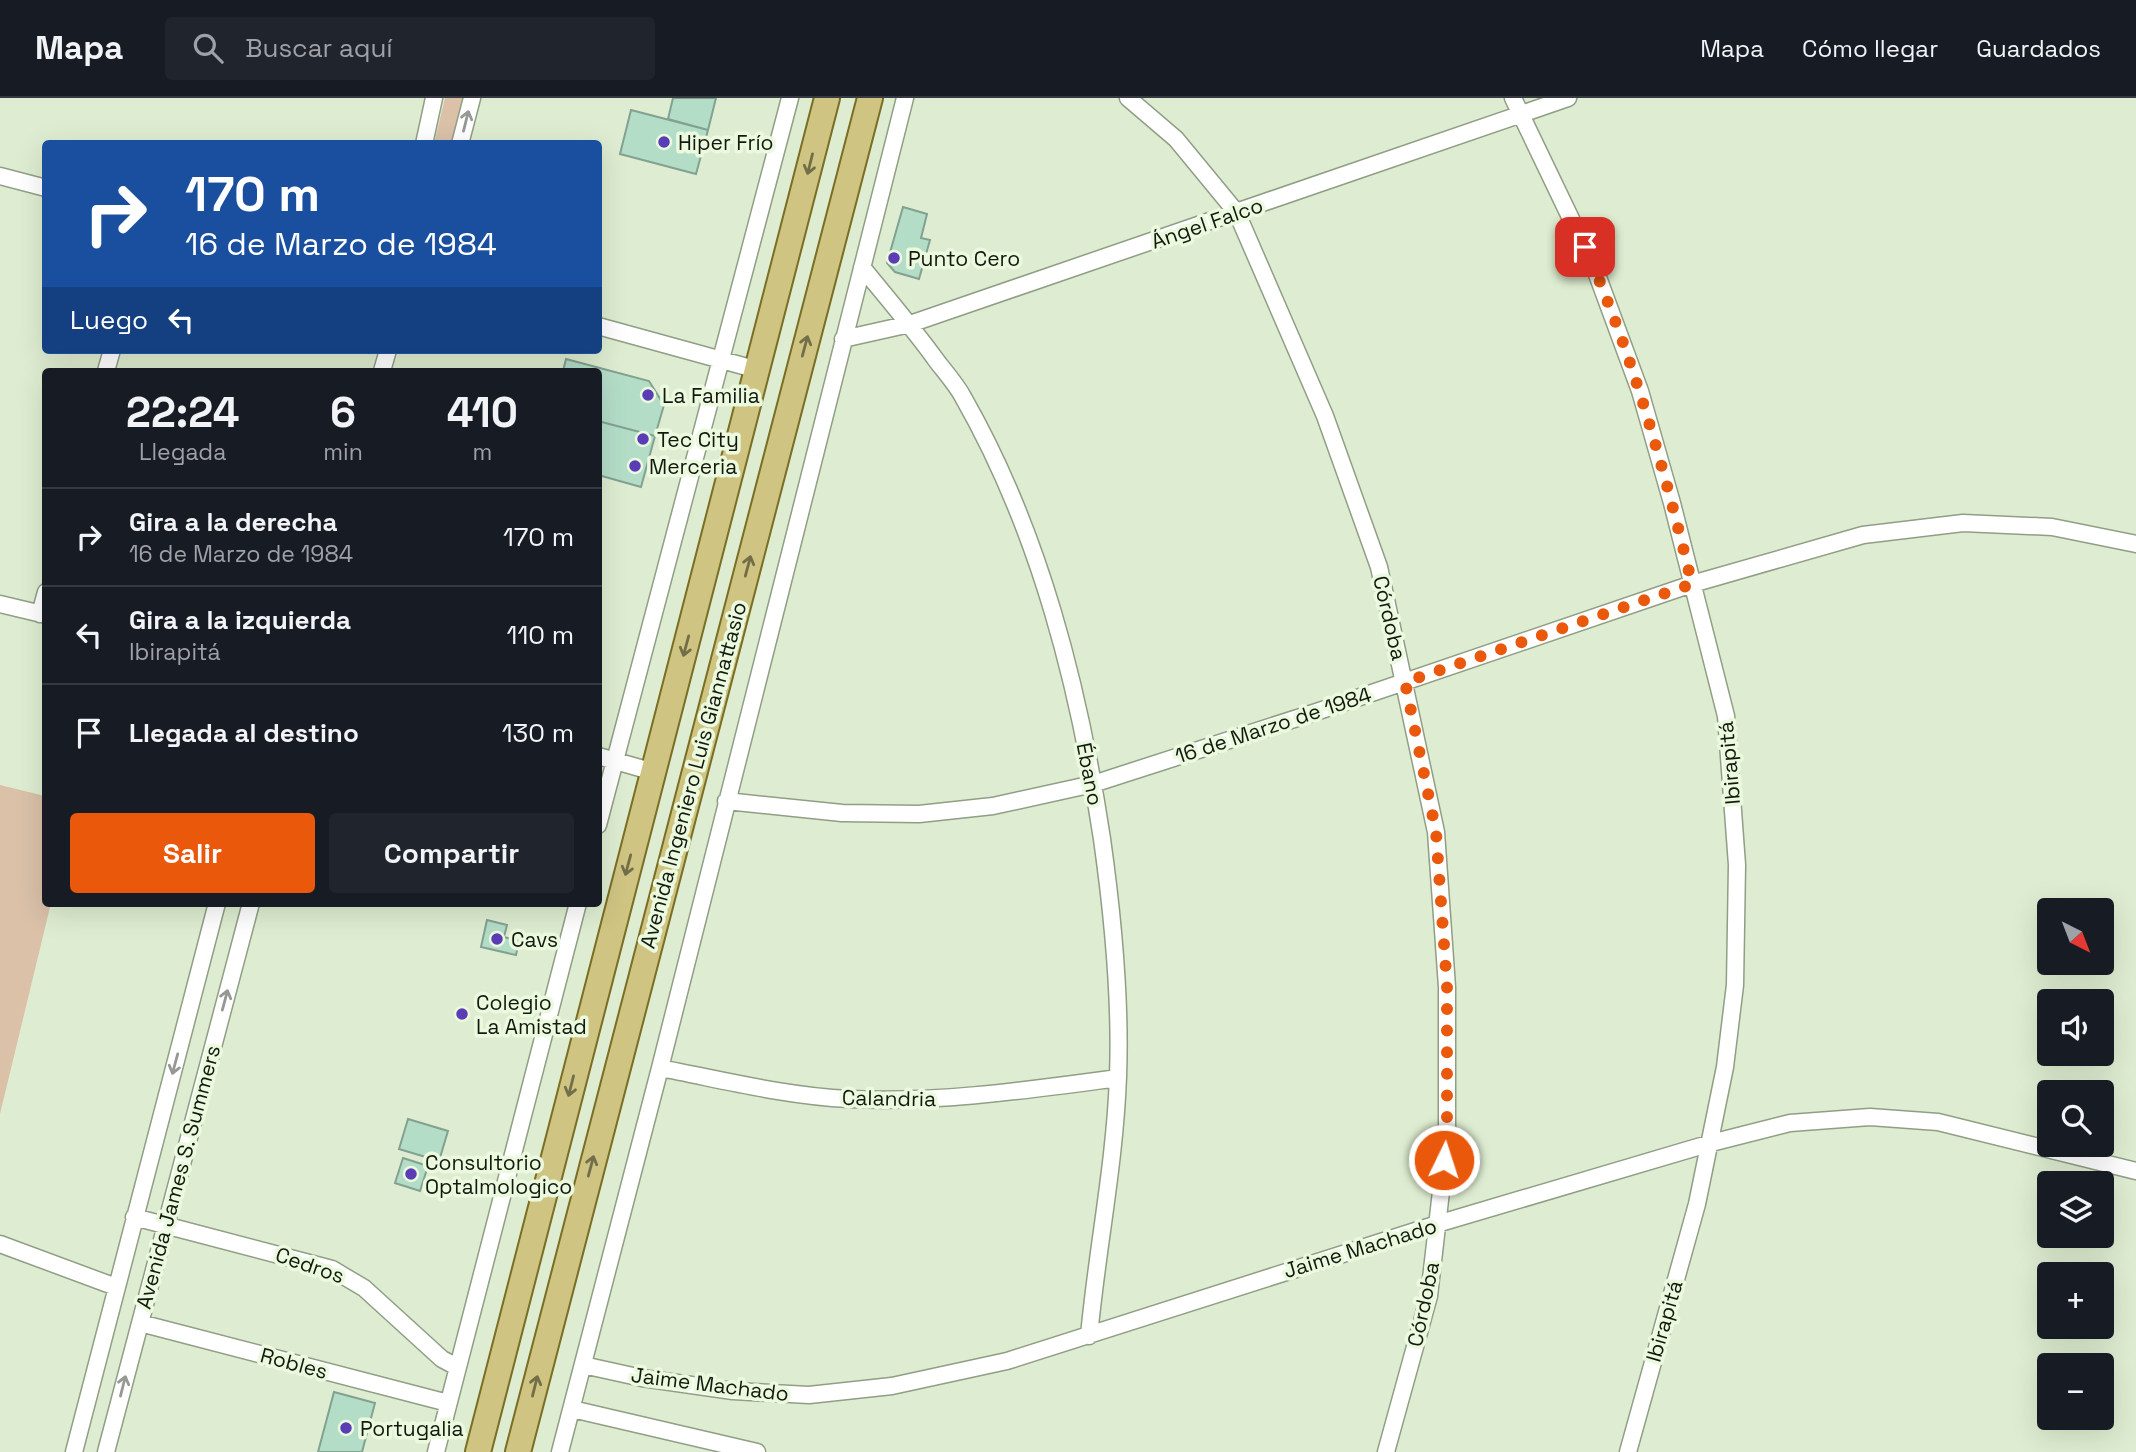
<!DOCTYPE html>
<html lang="es">
<head>
<meta charset="utf-8">
<style>
	body { margin:0; font-family:"Space Grotesk",sans-serif; background:#20242c; color:#f1f3f6; height:100vh; display:flex; flex-direction:column; font-size:26px; white-space:nowrap }
	* { box-sizing:border-box; margin:0 }
	p { font-size:23px; color:#9ea1a6 }
	.icon { flex:none; width:38px; height:38px; fill:none; stroke:currentColor; stroke-width:2; stroke-linecap:round; stroke-linejoin:round }
	.map { position:relative; flex:1; overflow:hidden }
	.drawer { position:absolute; left:42px; top:270px; width:560px; height:539px; display:flex; flex-direction:column; background:#171b24; border-radius:7px; box-shadow:0 7px 28px #0002 }
	.drawer>* { flex:none }
	.hud { position:absolute; left:42px; top:42px; width:560px; height:214px; border-radius:7px; box-shadow:0 7px 28px #0002; background:#1a4fa0; color:#fff; overflow:hidden }
	.needle { width:46px; rotate:138deg }
	.fabs { position:absolute; left:2037px; top:800px; display:grid; gap:14px }
	.fabs a { display:grid; place-items:center; width:77px; height:77px; border-radius:7px; background:#171b24; box-shadow:0 7px 28px #0002; font-size:35px }
	.pin { position:absolute; display:grid; place-items:center; width:60px; height:60px; color:#fff; margin:-30px; border-radius:14px; box-shadow:0 4px 10px #0006 }
	.me { position:absolute; width:77px; margin:-38px; rotate:4deg; stroke-linejoin:round; filter:drop-shadow(0 0 5px #0008) }
	.turn { display:flex; align-items:center; gap:24px; height:147px; padding:0 28px; font-size:32px }
	.turn .icon { width:91px; height:91px; stroke-width:2.5 }
	.turn b { display:block; font-size:49px; line-height:60px }
	.then { display:flex; align-items:center; height:66px; padding:0 28px; background:#0003; gap:14px; font-size:26px }
	.eta { display:flex; justify-content:space-evenly; align-items:center; height:119px; text-align:center }
	.eta b { font-size:42px; font-weight:800; line-height:49px }
	.button { display:flex; gap:14px; margin-top:auto; padding:14px 28px }
	.button a { flex:1; height:80px; border-radius:7px; background:#ea580c; color:#fff; font-size:28px; font-weight:800; line-height:80px; text-align:center }
	.button a+a { background:#20242c; color:#f1f3f6 }
	ul { padding:0; list-style:none }
	li { display:flex; align-items:center; gap:21px; height:98px; padding:0 28px; border-top:2px solid #363941 }
	li div { flex:1 }
	li b { display:block; font-size:26px }
	li em { font-style:normal }
	header { display:flex; align-items:center; gap:42px; box-sizing:border-box; height:98px; padding:0 35px; background:#171b24; border-bottom:2px solid #363941 }
	header strong { font-size:33px }
	nav { display:flex; gap:38px; margin-inline-start:auto; font-size:24px }
	.search { width:490px; height:63px; background:#20242c; display:flex; align-items:center; gap:18px; box-sizing:border-box; padding:0 24px; border-radius:7px; color:#9ea1a6; font-size:26px }
	.map>svg:first-child { display:block }
	.green { fill:#dac1a8 }
	.building { fill:#b4ddc8; stroke:#83a191; stroke-width:2 }
	.lines { fill:none; stroke-linecap:round; stroke-linejoin:round }
	.street-casing { stroke:#909e85; stroke-width:19 }
	.primary-casing { stroke:#796e24; stroke-width:28 }
	.street { stroke:#fff; stroke-width:16 }
	.primary { stroke:#cfc482; stroke-width:24 }
	.oneway { stroke:#959893 }
	.oneway2 { stroke:#726e49 }
	.route { stroke:#ea580c; stroke-width:12; stroke-dasharray:0 21.6 }
	.poi-dot { fill:#5a3db5; stroke:#ebfade; stroke-width:2.5 }
	.labels { text-anchor:middle; dominant-baseline:central; stroke-width:7; stroke-linejoin:round; paint-order:stroke }
	.poi-label { font-size:21px; fill:#141910; stroke:#ebfade; text-anchor:start }
	.street-label { font-size:21px; fill:#141910; stroke:#ebfade }
</style>
</head>
<body>
<header>
<strong>Mapa</strong>
<div class="search"><svg class="icon" aria-label="search" viewBox="0 0 24 24"><circle cx="10" cy="10" r="6"/><path d="M15 15l6 6"/></svg>Buscar aquí</div>
<nav><a>Mapa</a><a>Cómo llegar</a><a>Guardados</a></nav>
</header>
<div class="map">
<svg width="2136" height="1354" viewBox="0 0 2136 1354">
	<rect width="100%" height="100%" fill="#deedd1"/>
	<path class="green" d="M445,0H465L453,45L434,46Z
		M0,687L45,698L46,805H51L0,1016Z"/>
	<path class="building" d="M673,0H716L708,32L668,21Z
		M631,12L708,32L696,76L620,56Z
		M903,109L927,116L921,140L930,142L919,181L895,174L887,165Z
		M566,261L649,283L664,307L655,338L598,323V273H563Z
		M598,323L655,338L641,389L598,377Z
		M487,822L507,827L504,839L519,843L516,857L481,849Z
		M408,1021L448,1033L439,1063L399,1051Z
		M403,1060L428,1068L420,1093L395,1085Z
		M334,1294L375,1305L362,1354H318Z"/>
	<g class="lines">
		<defs>
			<path id="street" d="M1128,0L1176,41L1237,115L1325,318L1379,469L1436,734L1447,889V1041L1429,1198L1386,1354
				M1513,0L1595,171L1640,293L1672,405L1726,618L1737,767L1735,887L1725,969L1697,1106L1628,1354
				M424,46L434,0
				M460,46L472,0
				M0,78L46,90
				M862,169C887,200 913,230 936,262C945,274 956,286 963,299C1040,434 1079,589 1102,741C1113,819 1121,899 1118,978C1115,1066 1097,1151 1089,1238
				M598,228L758,272
				M843,241L910,226L1568,0
				M106,273L112,252
				M382,273L388,252
				M0,506L46,517
				M40,516L46,494
				M598,658L654,674
				M726,703L842,715L919,716L993,708L1093,686L1316,614L1692,486L1863,437L1963,425L2052,429L2136,446
				M598,727L790,0
				M660,970C723,982 785,998 849,1001C940,1005 1028,992 1118,980
				M134,1119L332,1171L364,1190L442,1261L457,1269
				M0,1146L116,1189
				M140,1225L448,1305
				M583,1267L642,1280L733,1293L809,1297L892,1288L1007,1263L1437,1126L1711,1045L1790,1025L1870,1019L1938,1024L2136,1073
				M572,1311L757,1354
				M74,1354L217,805
				M106,1354L251,805
				M436,1354L578,805
				M560,1354L660,970L905,0"/>
			<path id="primary" d="M478,1354L827,0
				M518,1354L870,0"/>
		</defs>
		<use href="#street" class="street-casing"/>
		<use href="#primary" class="primary-casing"/>
		<use href="#street" class="street"/>
		<use href="#primary" class="primary"/>
	</g>
	<defs><path id="oneway-shaft" d="M-6 0H5M1.5-3L5.5 0L1.5 3" fill="none" stroke-width="1.6" stroke-linecap="round" stroke-linejoin="round" transform="scale(1.75)"/></defs>
	<g class="oneway">
		<use href="#oneway-shaft" transform="translate(466 23) rotate(-76)"/>
		<use href="#oneway-shaft" transform="translate(225 902) rotate(-75)"/>
		<use href="#oneway-shaft" transform="translate(175 966) rotate(105)"/>
		<use href="#oneway-shaft" transform="translate(123 1288) rotate(-76)"/>
	</g>
	<g class="oneway2">
		<use href="#oneway-shaft" transform="translate(810 66) rotate(104)"/>
		<use href="#oneway-shaft" transform="translate(805 248) rotate(-75)"/>
		<use href="#oneway-shaft" transform="translate(748 468) rotate(-75)"/>
		<use href="#oneway-shaft" transform="translate(686 548) rotate(105)"/>
		<use href="#oneway-shaft" transform="translate(628 767) rotate(105)"/>
		<use href="#oneway-shaft" transform="translate(571 988) rotate(104)"/>
		<use href="#oneway-shaft" transform="translate(591 1068) rotate(-75)"/>
		<use href="#oneway-shaft" transform="translate(535 1288) rotate(-76)"/>
	</g>
	<g class="lines">
		<path class="route" d="M1444,1062L1447,1041V888L1436,734L1405,584L1692,486C1671,399 1648,313 1617,228C1607,202 1597,175 1585,149"/>
	</g>
	<g class="poi-dot">
		<circle cx="664" cy="44" r="7"/>
		<circle cx="894" cy="160" r="7"/>
		<circle cx="648" cy="297" r="7"/>
		<circle cx="643" cy="341" r="7"/>
		<circle cx="635" cy="368" r="7"/>
		<circle cx="497" cy="841" r="7"/>
		<circle cx="462" cy="916" r="7"/>
		<circle cx="411" cy="1076" r="7"/>
		<circle cx="346" cy="1330" r="7"/>
	</g>
	<g class="labels">
		<g class="poi-label">
			<text x="678" y="44">Hiper Frío</text>
			<text x="908" y="160">Punto Cero</text>
			<text x="662" y="297">La Familia</text>
			<text x="657" y="341">Tec City</text>
			<text x="649" y="368">Merceria</text>
			<text x="511" y="841">Cavs</text>
			<text x="476" y="904">Colegio<tspan x="476" dy="24">La Amistad</tspan></text>
			<text x="425" y="1064">Consultorio<tspan x="425" dy="24">Optalmologico</tspan></text>
			<text x="360" y="1330">Portugalia</text>
		</g>
		<g class="street-label">
			<text transform="translate(1207 125) rotate(-19)">Ángel Falco</text>
			<text transform="translate(1390 520) rotate(77)">Córdoba</text>
			<text transform="translate(1273 627) rotate(-18)">16 de Marzo de 1984</text>
			<text transform="translate(1729 665) rotate(-95)">Ibirapitá</text>
			<text transform="translate(1090 676) rotate(79)">Ébano</text>
			<text transform="translate(693 677) rotate(-75)">Avenida Ingeniero Luis Giannattasio</text>
			<text transform="translate(889 1000) rotate(1)">Calandria</text>
			<text transform="translate(178 1079) rotate(-75)">Avenida James S. Summers</text>
			<text transform="translate(1360 1150) rotate(-17)">Jaime Machado</text>
			<text transform="translate(310 1167) rotate(19)">Cedros</text>
			<text transform="translate(1423 1206) rotate(-78)">Córdoba</text>
			<text transform="translate(1664 1223) rotate(-74)">Ibirapitá</text>
			<text transform="translate(294 1265) rotate(15)">Robles</text>
			<text transform="translate(710 1286) rotate(7)">Jaime Machado</text>
		</g>
	</g>
</svg>
<div class="fabs">
<a><svg class="needle" viewBox="-14 -14 28 28"><path d="M0-13l5 13h-10z" fill="#e53935"/><path d="M0 13l5-13h-10z" fill="#9ea1a6"/></svg></a>
<a><svg class="icon" aria-label="sound" viewBox="0 0 24 24"><path d="M4 9h4l5-4v14l-5-4H4zM17 9q2 3 0 6"/></svg></a>
<a><svg class="icon" aria-label="search" viewBox="0 0 24 24"><circle cx="10" cy="10" r="6"/><path d="M15 15l6 6"/></svg></a>
<a><svg class="icon" aria-label="layers" viewBox="0 0 24 24"><path d="M12 4l9 5-9 5-9-5zM3 14l9 5 9-5"/></svg></a>
<a>+</a>
<a>−</a>
</div>
<div class="pin" style="left:1585px;top:149px;background:#d93025"><svg class="icon" aria-label="arrive" viewBox="0 0 24 24"><path d="M6 21V4h12l-3 4 3 4H6"/></svg></div>
<svg class="me" style="left:1444px;top:1062px" viewBox="-20 -20 40 40"><circle r="17" fill="#ea580c" stroke="#fff" stroke-width="3"/><path d="M0-11L8 9 0 5-8 9z" fill="#fff"/></svg>
<div class="hud">
<div class="turn"><svg class="icon" aria-label="right" viewBox="0 0 24 24"><path d="M7 20v-9h11M14 6l5 5-5 5"/></svg><div><b>170 m</b>16 de Marzo de 1984</div></div>
<div class="then">Luego<svg class="icon" aria-label="left" viewBox="0 0 24 24"><path d="M17 20v-9H6M10 6l-5 5 5 5"/></svg></div>
</div>
<section class="drawer">
<div class="eta">
<div><b>22:24</b><p>Llegada</p></div>
<div><b>6</b><p>min</p></div>
<div><b>410</b><p>m</p></div>
</div>
<ul>
<li><svg class="icon" aria-label="right" viewBox="0 0 24 24"><path d="M7 20v-9h11M14 6l5 5-5 5"/></svg><div><b>Gira a la derecha</b><p>16 de Marzo de 1984</p></div><em>170 m</em></li>
<li><svg class="icon" aria-label="left" viewBox="0 0 24 24"><path d="M17 20v-9H6M10 6l-5 5 5 5"/></svg><div><b>Gira a la izquierda</b><p>Ibirapitá</p></div><em>110 m</em></li>
<li><svg class="icon" aria-label="arrive" viewBox="0 0 24 24"><path d="M6 21V4h12l-3 4 3 4H6"/></svg><div><b>Llegada al destino</b></div><em>130 m</em></li>
</ul>
<div class="button"><a>Salir</a><a>Compartir</a></div>
</section>
</div>
</body>
</html>
